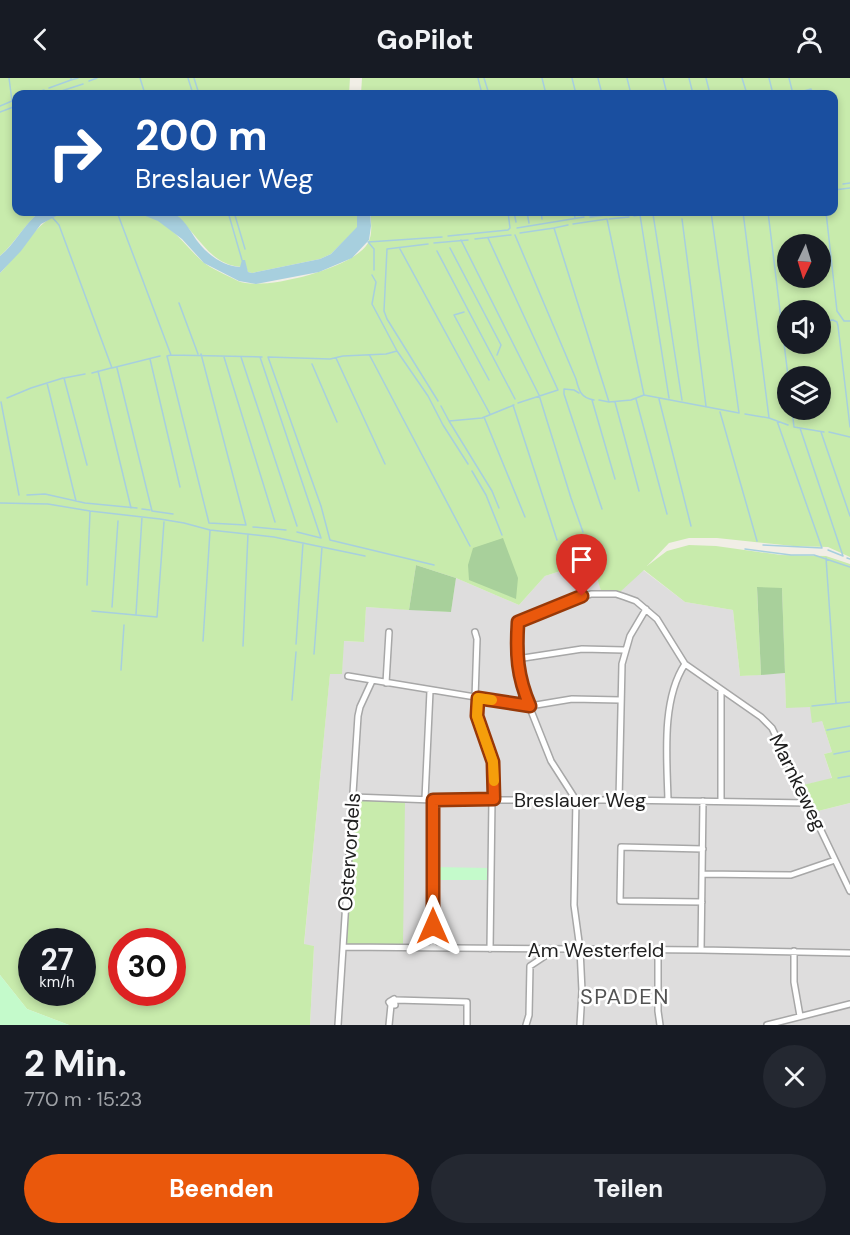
<!DOCTYPE html>
<html lang="de">
<head>
<meta charset="utf-8">
<style>
	body { margin:0; font-family:"DM Sans",sans-serif; background:#242831; color:#f1f3f6; height:100vh; display:flex; flex-direction:column; font-size:22px; white-space:nowrap }
	* { box-sizing:border-box; margin:0 }
	p { font-size:20px; color:#9ea1a6 }
	.icon { flex:none; width:33px; height:33px; fill:none; stroke:currentColor; stroke-width:2; stroke-linecap:round; stroke-linejoin:round }
	.map { position:relative; height:947px; overflow:hidden }
	.panel { display:flex; flex-direction:column; background:#171b24; flex:1 }
	.panel>* { flex:none }
	.guide { position:absolute; left:12px; top:12px; width:826px; height:126px; border-radius:12px; box-shadow:0 3px 9px #0003; background:#1a4fa0; color:#fff; overflow:hidden }
	.needle { width:39px; rotate:184deg }
	.tools { position:absolute; left:777px; top:156px; display:grid; gap:12px }
	.tools a { display:grid; place-items:center; width:54px; height:54px; border-radius:50%; background:#171b24; box-shadow:0 3px 9px #0003; font-size:30px }
	.speed { position:absolute; left:18px; top:850px; display:flex; gap:12px; font-size:30px; font-weight:700; text-align:center }
	.speed>* { display:grid; place-content:center; width:78px; height:78px; border-radius:50%; background:#171b24; box-shadow:0 3px 9px #0003; line-height:1 }
	.speed small { font-size:15px; font-weight:400 }
	.speed .limit { border:9px solid #d22; background:#fff; color:#111 }
	.pin { position:absolute; display:grid; place-items:center; width:51px; height:51px; color:#fff; margin:-62px -26px; border-radius:50% 50% 50% 0; rotate:-45deg; box-shadow:0 0 6px #0007 }
	.pin .icon { rotate:45deg }
	.me { position:absolute; width:66px; margin:-33px; rotate:0deg; stroke-linejoin:round; filter:drop-shadow(0 0 4px #0008) }
	.turn { display:flex; align-items:center; gap:21px; height:126px; padding:0 24px; font-size:27px }
	.turn .icon { width:78px; height:78px; stroke-width:2.5 }
	.turn b { display:block; font-size:42px; line-height:51px }
	.round { display:grid; place-items:center; flex:none; width:63px; height:63px; border-radius:32px; background:#242831 }
	.summary { display:flex; align-items:center; justify-content:space-between; height:102px; padding:0 24px }
	h1 { font-size:36px; font-weight:800; line-height:45px }
	.button { display:flex; gap:12px; margin-top:auto; padding:12px 24px }
	.button a { flex:1; height:69px; border-radius:36px; background:#ea580c; color:#fff; font-size:24px; font-weight:800; line-height:69px; text-align:center }
	.button a+a { background:#242831; color:#f1f3f6 }
	header { display:flex; justify-content:space-between; align-items:center; height:78px; padding:0 24px; background:#171b24; font-size:27px; font-weight:800 }
	.map>svg:first-child { display:block }
	.residential { fill:#dedddd }
	.grass { fill:#c8ebac; fill-rule:evenodd }
	.forest { fill:#a8d09b }
	.park { fill:#c4facb }
	.water { fill:#a7cfde }
	.lines { fill:none; stroke-linecap:round; stroke-linejoin:round }
	.stream { stroke:#a7cfde; stroke-width:1.5 }
	.street-casing { stroke:#a7a7a7; stroke-width:8 }
	.street { stroke:#fff; stroke-width:5 }
	.route-casing { stroke:#983908; stroke-width:15 }
	.route { stroke:#ea580c; stroke-width:10 }
	.slow { stroke:#f59e0b; stroke-width:10 }
	.labels { text-anchor:middle; dominant-baseline:central; stroke-width:5; stroke-linejoin:round; paint-order:stroke }
	.street-label { font-size:20px; fill:#202020; stroke:#fff }
	.quarter-label { font-size:22px; letter-spacing:1.5px; fill:#535353; stroke:#fff }
</style>
</head>
<body>
<header><svg class="icon" aria-label="back" viewBox="0 0 24 24"><path d="M15 5l-7 7 7 7"/></svg>GoPilot<svg class="icon" aria-label="person" viewBox="0 0 24 24"><circle cx="12" cy="8" r="4"/><path d="M4 21q1-7 8-7t8 7"/></svg></header>
<div class="map">
<svg width="850" height="947" viewBox="0 0 850 947">
	<rect width="100%" height="100%" fill="#f1eee6"/>
	<path class="residential" d="M592,483L601,512L643,492L685,524L733,532L740,598L785,595L786,629H810L822,643L832,674L824,676L832,701L803,707L814,734L850,725V947H310L314,868L304,867L330,595H342L343,563L364,564L366,529L451,534L456,500L519,527L545,498Z"/>
	<path class="grass" d="M0,0H350L349,16H16V134H40C24,147 15,165 0,178Z
		M362,0H850V479L828,469L793,468L717,460H689L669,465L647,488L667,473L689,467L716,468L781,477L826,478L850,486V725L814,734L803,707L832,700L824,676L832,674L822,643L812,645L810,629L786,630L782,510H757L761,597L740,598L733,532L685,524L644,492L620,514L601,513L592,483L545,498L519,527L456,500L416,487L409,532L366,529L364,564L344,563L342,596H330L304,866L314,868L310,947H69L27,931L0,897V195C18,177 40,138 65,134C81,131 136,133 151,139C173,148 185,168 202,183C211,191 227,197 238,203C262,214 355,190 368,165C373,156 371,143 370,134H834V16H361ZM788,166H820V200H788ZM788,232H820V266H788ZM788,298H820V332H788ZM32,864H82V915H32ZM122,864H172V915H122Z
		M170,134H357L358,149L331,176L320,181L252,195L248,194L246,189C207,190 198,151 170,134Z
		M355,722L405,723L403,867L346,866Z"/>
	<path class="forest" d="M503,460L518,500L516,521L469,502L468,487L473,470Z
		M416,487L456,500L451,534L409,532Z
		M757,509L782,510L785,595L761,597Z"/>
	<path class="park" d="M436,789L488,790V802H436Z
		M0,897L27,931L69,947H0Z"/>
	<path class="water" d="M40,134H64L41,146L21,173L0,195V178C16,165 23,147 40,134Z
		M117,134C132,133 155,130 169,134C183,137 190,153 198,164C208,177 223,188 240,189L242,182H245L248,194L252,195L320,181L331,176L357,149V134H370L371,148L369,162L352,180L319,194L256,206L239,203L204,185L182,161L158,143L143,137Z"/>
	<g class="lines">
		<path class="stream" d="M9,0L12,23L16,22
			M71,0V2L78,0
			M140,0L145,16
			M188,0L193,16
			M194,0L199,16
			M478,0L482,16
			M484,0L489,16
			M542,0L546,16
			M572,0L576,16
			M598,0L602,16
			M627,0L631,16
			M663,0L667,16
			M689,0L693,16
			M706,0L710,16
			M742,0L747,16
			M769,0L773,16
			M789,0L793,16L811,11L813,16
			M89,3L97,0
			M49,10L71,2
			M32,16L44,12
			M52,16L83,6
			M0,28L12,23
			M0,34L16,28
			M834,106H837
			M843,106L850,105
			M834,112L850,110
			M117,134L171,277L262,279
			M228,134L242,182
			M234,134L245,171
			M514,134L516,144
			M527,134L529,145
			M541,134L542,141
			M574,134L575,140
			M659,134H666
			M743,134L769,340L745,336
			M768,134L788,298
			M826,134L837,233L844,243H850
			M614,135L624,134
			M648,136H653L682,322
			M634,138L640,137L669,320
			M52,139L59,147L112,290L160,278
			M590,139L606,137L605,134
			M609,141L629,139
			M682,141L706,328
			M573,146L607,141L644,317L631,322L609,324
			M517,150L584,139
			M554,150L568,147
			M520,155L554,150L609,324L599,322
			M515,157L576,301C579,313 581,320 594,322
			M448,158L508,152L510,150L508,134
			M488,160L558,312L518,325
			M475,161L511,157
			M461,162L539,317L571,420L583,454
			M368,164L442,159
			M369,165L374,171V192
			M434,165L468,162
			M428,166L387,171L384,233L387,241L438,323
			M450,170L501,267L497,277
			M400,171L490,336
			M437,173L515,321
			M372,197L376,204L372,226L397,273L386,276L343,278L330,281L268,279L321,428L330,462L434,487
			M179,225L198,276
			M464,234L454,237L489,302
			M820,243L833,242L837,244L838,248L850,349
			M397,273L428,318L443,347L468,386
			M171,277L167,278L209,445L246,447L201,276
			M370,278L470,468
			M224,279L275,444
			M241,279L297,448
			M260,279L321,460L297,454
			M336,280L385,386
			M150,281L180,409
			M312,286L337,344
			M117,290L152,433L173,436
			M98,293L131,430
			M92,295L111,290
			M85,296L64,300L87,387
			M47,305L76,423
			M579,315L574,312L564,311V316L602,431
			M644,317L739,335L711,134
			M7,320L31,310L63,300
			M636,321L667,436
			M659,321L691,448
			M592,322L615,401
			M1,324L19,417
			M615,324L639,413
			M513,327L557,462
			M441,328L449,343L482,340L514,327
			M792,332L794,349L824,354
			M720,334L757,463
			M484,339L525,439
			M769,340L788,347
			M449,343L492,413L499,430
			M800,350L843,478L828,472
			M821,354L850,438
			M829,354L850,359
			M472,393L486,417L502,457
			M27,417L45,416L85,425L137,430
			M0,425L48,426L90,433L160,441L184,445L210,452L274,459L365,478
			M142,431L150,432
			M253,449L286,452
			M763,467L822,470L777,343
			M745,471L791,477H814L850,489
			M826,480L836,625
			M847,480L850,481
			M87,507L90,434
			M112,529L118,443
			M92,533L157,539L164,444
			M136,536L142,439
			M203,563L210,453
			M296,566L303,465
			M243,568L248,456
			M314,576L322,469
			M121,592L124,547
			M292,622L296,574
			M812,628L850,624
			M827,652L850,648
			M834,676L850,673
			M838,700L850,698"/>
		<defs>
			<path id="street" d="M475,554L477,561L475,620
				M517,581L582,571L624,572
				M348,598L530,628L572,621L620,622
				M386,605L389,554
				M478,620L477,638L493,684V721
				M353,719L433,722H619L808,725
				M425,721L430,613
				M619,722L622,586L630,558L646,531
				M668,722C667,681 661,622 685,586
				M721,723V612
				M702,796L791,797L835,782
				M702,824L620,823L621,769L703,771
				M343,869L701,872L850,875
				M433,869V722
				M490,871L492,721
				M658,872V933L660,947
				M701,872L703,723
				M794,873V904L800,938
				M396,922L467,924V947
				M338,947L358,638L360,629L372,603
				M389,947L391,927L389,924L394,921L395,927H391
				M526,947L529,937L530,888L554,872
				M580,947L582,913L580,871L574,827L576,722L551,683L522,610L517,581L518,544L591,516H616L625,519L636,523L657,541L685,586L761,639L772,650L850,813
				M767,947L850,926"/>
		</defs>
		<use href="#street" class="street-casing"/>
		<use href="#street" class="street"/>
	</g>
	<g class="lines">
		<defs>
			<path id="route" d="M433,848V722L494,721L493,684L477,638L478,620L530,628C517,598 516,576 518,544L582,518"/>
		</defs>
		<use href="#route" class="route-casing"/>
		<use href="#route" class="route"/>
		<path class="slow" d="M492,622L478,620L477,638L493,684L494,703"/>
	</g>
	<g class="labels">
		<g class="street-label">
			<text transform="translate(798 704) rotate(64)">Marnkeweg</text>
			<text x="580" y="722">Breslauer Weg</text>
			<text transform="translate(349 774) rotate(-86)">Ostervordels</text>
			<text x="596" y="872">Am Westerfeld</text>
		</g>
		<g class="quarter-label">
			<text x="625" y="918">SPADEN</text>
		</g>
	</g>
</svg>
<div class="tools">
<a><svg class="needle" viewBox="-14 -14 28 28"><path d="M0-13l5 13h-10z" fill="#e53935"/><path d="M0 13l5-13h-10z" fill="#9ea1a6"/></svg></a>
<a><svg class="icon" aria-label="sound" viewBox="0 0 24 24"><path d="M4 9h4l5-4v14l-5-4H4zM17 9q2 3 0 6"/></svg></a>
<a><svg class="icon" aria-label="layers" viewBox="0 0 24 24"><path d="M12 4l9 5-9 5-9-5zM3 14l9 5 9-5"/></svg></a>
</div>
<div class="speed"><div>27<small>km/h</small></div><div class="limit">30</div></div>
<div class="pin" style="left:582px;top:518px;background:#d93025"><svg class="icon" aria-label="arrive" viewBox="0 0 24 24"><path d="M6 21V4h12l-3 4 3 4H6"/></svg></div>
<svg class="me" style="left:433px;top:848px" viewBox="-20 -20 40 40"><path d="M0-17L14 15 0 8-14 15z" fill="#ea580c" stroke="#fff" stroke-width="4"/></svg>
<div class="guide">
<div class="turn"><svg class="icon" aria-label="right" viewBox="0 0 24 24"><path d="M7 20v-9h11M14 6l5 5-5 5"/></svg><div><b>200 m</b>Breslauer Weg</div></div>
</div>
</div>
<section class="panel">
<div class="summary"><div><h1>2 Min.</h1><p>770 m · 15:23</p></div><a class="round"><svg class="icon" aria-label="close" viewBox="0 0 24 24"><path d="M6 6l12 12M18 6L6 18"/></svg></a></div>
<div class="button"><a>Beenden</a><a>Teilen</a></div>
</section>
</body>
</html>
